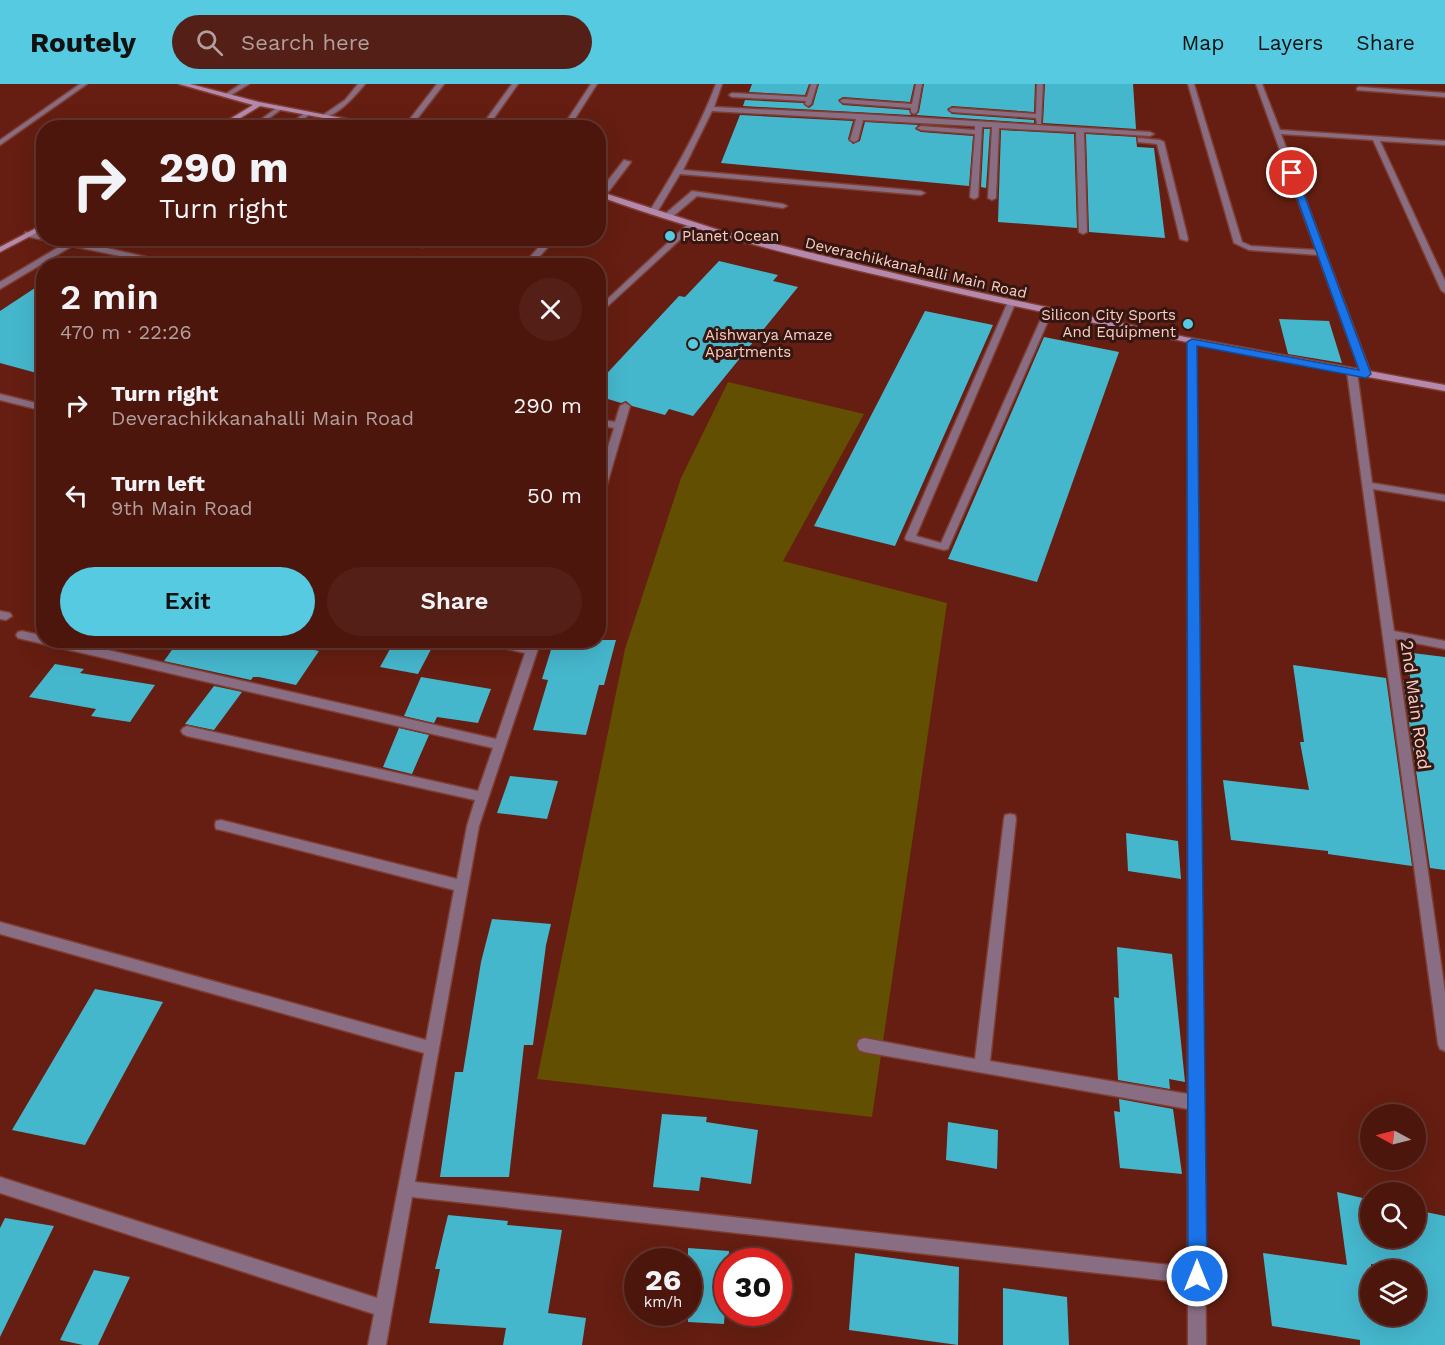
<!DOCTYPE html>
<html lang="en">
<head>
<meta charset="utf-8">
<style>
	body { margin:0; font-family:"Work Sans",sans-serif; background:#531f16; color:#f1f3f6; height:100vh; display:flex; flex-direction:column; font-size:22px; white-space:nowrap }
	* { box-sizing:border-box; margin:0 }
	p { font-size:20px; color:#b29f9d }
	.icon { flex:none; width:33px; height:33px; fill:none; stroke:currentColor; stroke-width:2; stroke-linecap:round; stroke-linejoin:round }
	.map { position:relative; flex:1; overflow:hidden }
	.sheet { position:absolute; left:36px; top:174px; width:570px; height:390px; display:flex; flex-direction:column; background:#4c160d; border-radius:24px; box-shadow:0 6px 24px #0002,0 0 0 2px #63352e }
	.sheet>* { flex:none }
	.hud { position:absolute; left:36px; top:36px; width:570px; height:126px; border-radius:24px; box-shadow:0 6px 24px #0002,0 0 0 2px #63352e; background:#4c160d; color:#f1f3f6; overflow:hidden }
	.needle { width:39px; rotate:277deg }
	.fabs { position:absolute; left:1360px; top:1020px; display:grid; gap:12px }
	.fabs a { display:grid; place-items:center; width:66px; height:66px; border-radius:50%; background:#4c160d; box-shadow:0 6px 24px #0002,0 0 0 2px #63352e; font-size:30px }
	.speed { position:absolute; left:624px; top:1164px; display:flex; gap:12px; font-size:30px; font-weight:700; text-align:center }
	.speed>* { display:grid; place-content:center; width:78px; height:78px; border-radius:50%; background:#4c160d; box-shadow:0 6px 24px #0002,0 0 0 2px #63352e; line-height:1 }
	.speed small { font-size:15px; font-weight:400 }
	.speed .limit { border:9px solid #d22; background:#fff; color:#111 }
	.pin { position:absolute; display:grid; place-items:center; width:51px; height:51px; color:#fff; margin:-26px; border:3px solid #fff; border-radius:50%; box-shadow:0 2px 6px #0007 }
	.me { position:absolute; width:66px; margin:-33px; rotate:0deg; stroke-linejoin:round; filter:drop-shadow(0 0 4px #0008) }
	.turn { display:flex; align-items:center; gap:21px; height:126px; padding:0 24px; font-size:27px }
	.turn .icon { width:78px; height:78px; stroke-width:2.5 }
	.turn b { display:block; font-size:42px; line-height:51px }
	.round { display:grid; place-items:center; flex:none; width:63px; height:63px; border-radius:32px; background:#531f16 }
	.headline { display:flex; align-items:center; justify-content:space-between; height:102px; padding:0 24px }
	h1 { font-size:36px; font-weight:600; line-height:45px }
	.button { display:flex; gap:12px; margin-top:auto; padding:12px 24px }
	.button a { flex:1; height:69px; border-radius:36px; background:#55cae0; color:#111; font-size:24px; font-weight:600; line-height:69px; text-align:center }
	.button a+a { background:#531f16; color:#f1f3f6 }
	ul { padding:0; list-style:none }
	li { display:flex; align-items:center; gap:18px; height:90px; padding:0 24px }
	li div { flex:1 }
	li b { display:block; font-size:22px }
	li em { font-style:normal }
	header { display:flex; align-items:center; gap:36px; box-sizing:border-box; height:84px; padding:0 30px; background:#55cae0; color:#111 }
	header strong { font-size:28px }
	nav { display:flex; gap:33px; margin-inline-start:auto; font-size:21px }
	.search { width:420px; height:54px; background:#531f16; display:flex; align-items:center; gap:15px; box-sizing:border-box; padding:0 21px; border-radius:33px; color:#b29f9d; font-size:22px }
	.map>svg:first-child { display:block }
	.green { fill:#624f01 }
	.building { fill:#45b7cd; fill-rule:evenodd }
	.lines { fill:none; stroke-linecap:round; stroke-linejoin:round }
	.lane-casing { stroke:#803d31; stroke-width:3 }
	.street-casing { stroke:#803d31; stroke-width:3 }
	.secondary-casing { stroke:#803d31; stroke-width:3 }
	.lane { fill:#886d83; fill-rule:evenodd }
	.street { fill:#886d83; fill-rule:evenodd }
	.secondary { fill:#b489ad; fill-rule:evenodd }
	.route { fill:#1a73e8; stroke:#114b97; stroke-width:1.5 }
	.poi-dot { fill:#55cae0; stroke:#361610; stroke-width:2 }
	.labels { text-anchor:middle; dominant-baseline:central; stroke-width:6; stroke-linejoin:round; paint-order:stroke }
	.far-poi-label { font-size:15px; fill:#f9ccc2; stroke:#361610; text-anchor:start }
	.far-street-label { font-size:15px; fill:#f9ccc2; stroke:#361610 }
	.street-label { font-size:18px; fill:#f9ccc2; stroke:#361610 }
</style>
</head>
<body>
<header>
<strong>Routely</strong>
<div class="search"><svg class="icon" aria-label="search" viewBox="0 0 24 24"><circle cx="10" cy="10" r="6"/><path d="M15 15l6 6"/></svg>Search here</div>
<nav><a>Map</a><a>Layers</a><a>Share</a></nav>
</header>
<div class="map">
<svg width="1445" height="1261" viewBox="0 0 1445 1261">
	<rect width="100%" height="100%" fill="#651e11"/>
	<path class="green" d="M728,298L864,330L783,477L947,519L872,1033L537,995L625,565L681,394Z"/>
	<path class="building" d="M752,0H809L805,11L749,8Z
		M819,0H914L910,18L843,13L838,16L843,21L909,26L911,31L743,22L745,16L803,19L809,24L813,21Z
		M924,0H1035L1034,28L952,22L947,25L952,30L1034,36V39L916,31L919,28Z
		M1045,0H1133L1136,45L1043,39Z
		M740,31L853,37L848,55L853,60L860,57L865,38L918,41L915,45L921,48L973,52L969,102L721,79Z
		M984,45H990L986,104L981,103Z
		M1001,46L1074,50L1077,144L998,138Z
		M1086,50L1136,53L1137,63L1154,64L1165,154L1089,148Z
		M719,177L778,191L773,197L798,203L693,332L669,325L665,331L632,322L626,317L621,319L598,312V299L679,212L685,213Z
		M44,198V291L0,279V227Z
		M925,227L993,241L895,462L814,442Z
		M1279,235L1329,237L1342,279L1288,270Z
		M1044,253L1119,268L1037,498L948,475Z
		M179,556H266L319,567L296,601L259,593H253L251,596L164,577Z
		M395,556H436L418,590L380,583Z
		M554,556H616L604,601H599L586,651L533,646L548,596L542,595Z
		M1404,568L1445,573V786L1430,784L1403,596L1411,597Z
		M55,580L84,585L80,589L155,601L130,638L91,632L96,625L29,613Z
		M1293,581L1386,594L1412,782L1328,770V767L1231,756L1223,696L1309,706L1300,658H1304Z
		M421,593L491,605L478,639L437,633L434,639L404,632Z
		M214,602L242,608L214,646L185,640Z
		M399,644L429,651L412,690L383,683Z
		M510,692L558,697L547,735L497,729Z
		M1126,749L1178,757L1181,795L1128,787Z
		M492,835L551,840L546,861L533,961H524L509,1093H440L455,988H463L481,878Z
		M1117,863L1172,870L1185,998L1169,995L1170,1005L1118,996L1114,913L1119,914Z
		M95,905L163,918L85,1061L12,1046Z
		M1119,1015L1173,1025L1182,1090L1120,1084L1114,1027L1120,1028Z
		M662,1030L707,1033L706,1038L758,1046L751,1100L701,1093L699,1107L653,1103Z
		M948,1038L998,1046L997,1085L946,1076Z
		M1337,1108L1371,1116V1154H1416V1126L1445,1132V1261H1360V1256L1272,1242L1263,1169L1347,1181ZM1371,1180L1416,1186V1232H1371Z
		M448,1131L508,1137L507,1141L562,1146L548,1229L586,1234L582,1261H503L506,1244L429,1239L440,1185H435Z
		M5,1134L54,1142L0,1253V1144Z
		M688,1164L729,1167L724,1240L688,1238Z
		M855,1169L959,1183L958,1261L849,1246Z
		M94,1186L130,1193L98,1261H83L60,1256Z
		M1003,1204L1067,1213L1069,1261H1003Z"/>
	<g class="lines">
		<defs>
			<path id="lane" d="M716,0H722L714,23L860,30L1150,48L1154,50L1150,52L1084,48L1087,148L1083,150L1079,148L1076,48L999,44L996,114L992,116L988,114L992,43H982L978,113L974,115L970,113L975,50L921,46L917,44L921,42L975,46V42L863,36L858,56L854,58L850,56L856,35L712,27L683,86L921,107L925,109L921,111L680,90L656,130H650L649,128C675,87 699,45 716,0Z
				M811,0H817L811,20L808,22L805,20L806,17L732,13L729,11L732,9L807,13Z
				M916,0H922L917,28L914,30L911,28V24L843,19L840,17L843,15L912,20Z
				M1037,0H1043L1041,40H1037L1036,34L952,28L949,26L952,24L1036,30Z
				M278,23L283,24L260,41L262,44H253L252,42Z
				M306,28L311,29L293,44H285Z
				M1138,54L1160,56L1164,58L1188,155L1187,157L1180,155L1157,60L1138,58Z
				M624,76L631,78L609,107L598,110V105L603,103Z
				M692,107L783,120L787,122L783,124L697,112L671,134H665V130Z
				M25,148L44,151V154H62L186,182H168L72,162L0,205V198L64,160L25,152Z
				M547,154H556L531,182H522Z
				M0,310L44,321V327L0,316Z"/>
			<path id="street" d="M80,0H87L0,61V56Z
				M241,0H249L228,13H224V11Z
				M358,0H365C356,11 337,33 323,33V31L345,16Z
				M437,0H444L410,44H403Z
				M512,0H518L487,44H480Z
				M591,0H597L569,44H562Z
				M1188,0H1194L1242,158L1251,162L1316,166L1256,0H1262L1280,46L1445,57V61L1380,57L1445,197V209L1441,206L1373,56L1281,50L1371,290L1369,292H1363L1361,290L1318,171L1249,166L1234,159Z
				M1359,3L1445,9V13L1357,6V4Z
				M690,138L697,140L598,231V224Z
				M392,154H407L427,161L423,163Z
				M1011,217L1015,220L916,452L941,459L1044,228L1048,225L1052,228L948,465L944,466L906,456L905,454L1007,220Z
				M1192,255L1196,258L1206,1261H1188V1199L412,1113L386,1261H368L374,1230L0,1109V1093L377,1214L424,969L0,850V838L426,956L454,806L221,746L216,745L215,741L216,737L221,736L457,795L467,742L475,716L187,652L183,650L181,647L183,644L187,642L478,707L493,664L22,555L18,554L16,551L18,548L22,547L44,552V556H64L496,655L525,569L487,560L482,556H507L528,561L529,556H541L479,742L415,1098L1188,1183V1025L864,968L859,966L857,961L859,956L864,954L975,975L1004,735L1005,731L1010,730L1015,731L1016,735L990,977L1188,1010V258Z
				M1352,285L1357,288L1372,399L1445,411V417L1373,405L1394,547L1445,557V565L1395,555L1445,908V967L1440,965L1438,960L1347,288Z
				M625,319L630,322L603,414L598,417V395L614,344L598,341V335L615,338L620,322Z
				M0,527L10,529L12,532L6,536L0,535Z"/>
			<path id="secondary" d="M179,0H190L259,18L393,44H376L260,22L224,44H215L253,21Z
				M598,107L722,147L926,197L1185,253L1445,301V307C1277,277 1110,244 943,206C827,180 711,153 598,112Z
				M44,140V145L0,168V163Z"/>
		</defs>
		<use href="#lane" class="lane-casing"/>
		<use href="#street" class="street-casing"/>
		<use href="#secondary" class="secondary-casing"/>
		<use href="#lane" class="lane"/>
		<use href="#street" class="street"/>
		<use href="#secondary" class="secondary"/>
	</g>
	<path class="route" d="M1292,86L1296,89L1371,290L1366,294L1197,262L1207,1192L1204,1199L1197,1202L1190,1199L1188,1192L1187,258L1192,255L1359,286L1288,89Z"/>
	<g class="poi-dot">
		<circle cx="670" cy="152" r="6"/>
		<circle cx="1188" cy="240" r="6"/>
		<circle cx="693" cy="260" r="6"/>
	</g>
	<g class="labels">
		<g class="far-poi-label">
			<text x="682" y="152">Planet Ocean</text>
			<text x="1176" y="231" text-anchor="end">Silicon City Sports<tspan x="1176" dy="17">And Equipment</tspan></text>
			<text x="705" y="251">Aishwarya Amaze<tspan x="705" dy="17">Apartments</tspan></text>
		</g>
		<g class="far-street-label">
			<text transform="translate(916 184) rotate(13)">Deverachikkanahalli Main Road</text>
		</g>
		<g class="street-label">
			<text transform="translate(1416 621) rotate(82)">2nd Main Road</text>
		</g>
	</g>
</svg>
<div class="fabs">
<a><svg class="needle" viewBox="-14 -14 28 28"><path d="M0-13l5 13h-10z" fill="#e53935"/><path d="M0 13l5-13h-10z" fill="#b29f9d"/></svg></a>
<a><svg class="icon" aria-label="search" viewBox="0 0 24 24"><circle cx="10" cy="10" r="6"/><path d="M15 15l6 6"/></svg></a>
<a><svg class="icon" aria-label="layers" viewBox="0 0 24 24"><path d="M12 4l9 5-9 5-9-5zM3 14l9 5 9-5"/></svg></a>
</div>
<div class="speed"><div>26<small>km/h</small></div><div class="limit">30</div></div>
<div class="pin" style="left:1292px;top:89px;background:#d93025"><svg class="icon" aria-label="arrive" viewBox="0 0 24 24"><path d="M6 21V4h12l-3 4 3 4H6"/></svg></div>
<svg class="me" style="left:1197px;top:1192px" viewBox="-20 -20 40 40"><circle r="17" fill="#1a73e8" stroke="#fff" stroke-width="3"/><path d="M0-11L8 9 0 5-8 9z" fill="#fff"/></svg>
<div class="hud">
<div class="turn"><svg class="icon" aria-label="right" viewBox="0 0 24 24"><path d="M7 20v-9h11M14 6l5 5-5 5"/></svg><div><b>290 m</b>Turn right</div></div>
</div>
<section class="sheet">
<div class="headline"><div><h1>2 min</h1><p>470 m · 22:26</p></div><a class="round"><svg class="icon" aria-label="close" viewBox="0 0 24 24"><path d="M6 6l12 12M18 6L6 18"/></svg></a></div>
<ul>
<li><svg class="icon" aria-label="right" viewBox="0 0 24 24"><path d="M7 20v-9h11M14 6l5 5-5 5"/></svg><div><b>Turn right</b><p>Deverachikkanahalli Main Road</p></div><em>290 m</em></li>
<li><svg class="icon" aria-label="left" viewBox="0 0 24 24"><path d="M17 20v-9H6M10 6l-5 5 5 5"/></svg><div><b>Turn left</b><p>9th Main Road</p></div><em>50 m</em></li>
</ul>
<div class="button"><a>Exit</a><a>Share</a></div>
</section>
</div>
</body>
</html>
